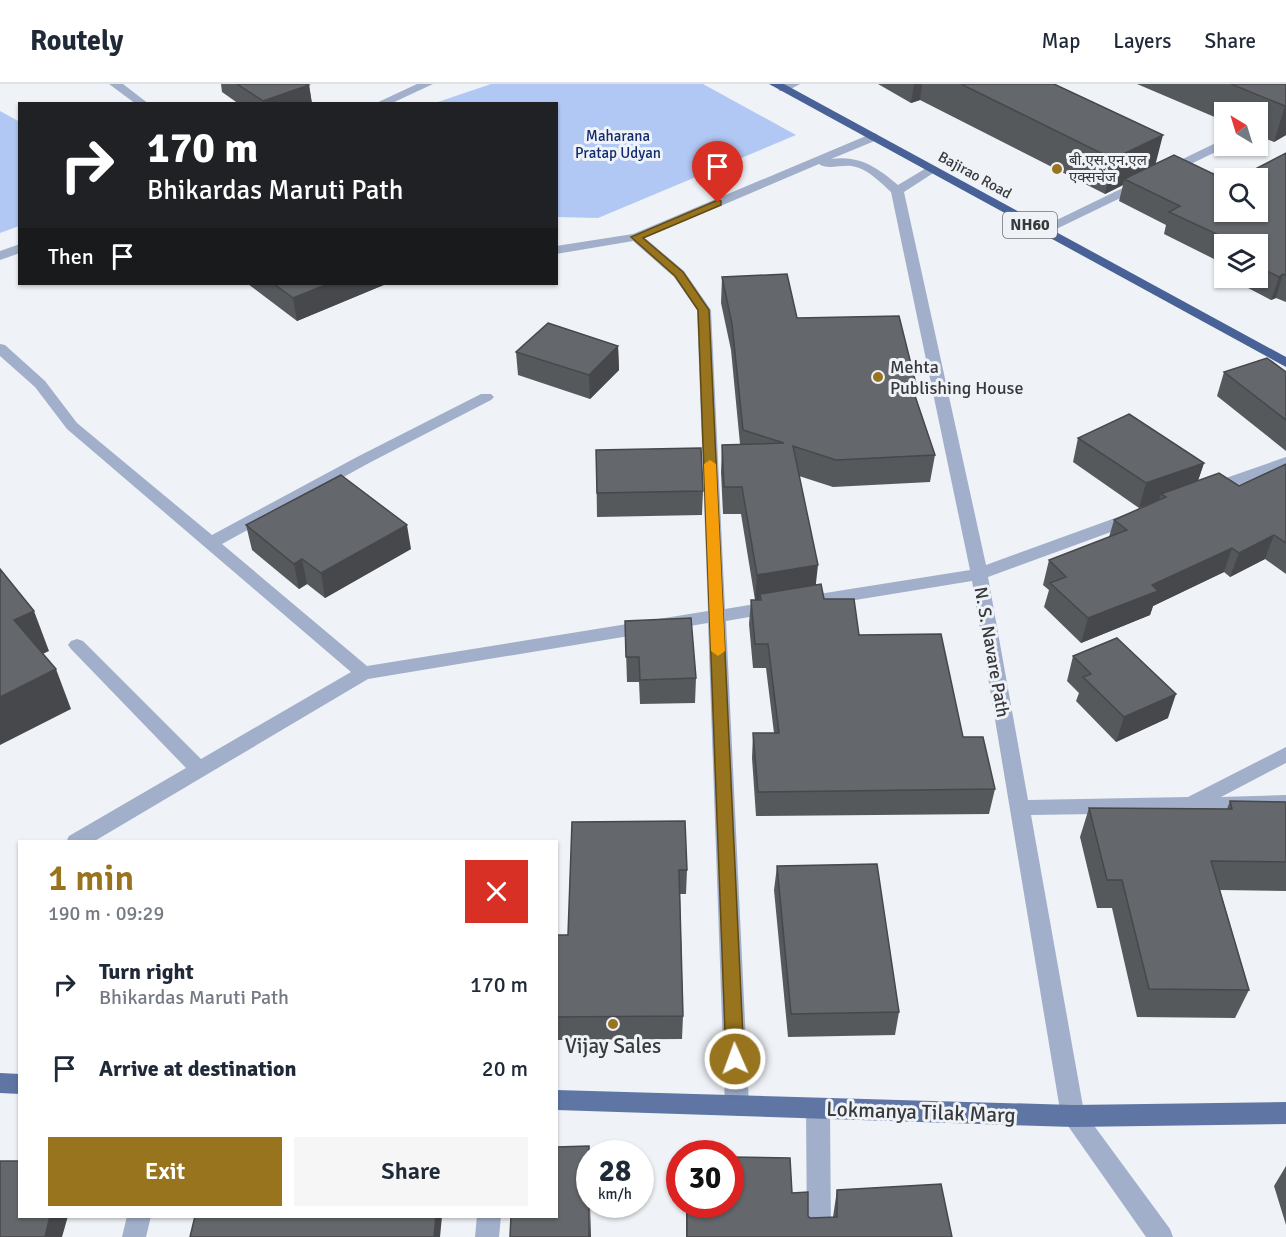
<!DOCTYPE html>
<html lang="en">
<head>
<meta charset="utf-8">
<style>
	body { margin:0; font-family:Signika,"Noto Sans Devanagari",sans-serif; background:#f6f6f7; color:#1f2937; height:100vh; display:flex; flex-direction:column; font-size:22px; white-space:nowrap }
	* { box-sizing:border-box; margin:0 }
	p { font-size:20px; color:#747a83 }
	.icon { flex:none; width:33px; height:33px; fill:none; stroke:currentColor; stroke-width:2; stroke-linecap:round; stroke-linejoin:round }
	.map { position:relative; flex:1; overflow:hidden }
	.drawer { position:absolute; left:18px; top:756px; width:540px; height:378px; display:flex; flex-direction:column; background:#fff; border-radius:0px; box-shadow:0 2px 4px #0004 }
	.drawer>* { flex:none }
	.hud { position:absolute; left:18px; top:18px; width:540px; height:183px; border-radius:0px; box-shadow:0 2px 4px #0004; background:#202124; color:#fff; overflow:hidden }
	.needle { width:39px; rotate:322deg }
	.controls { position:absolute; left:1214px; top:18px; display:grid; gap:12px }
	.controls a { display:grid; place-items:center; width:54px; height:54px; border-radius:0px; background:#fff; box-shadow:0 2px 4px #0004; font-size:30px }
	.speed { position:absolute; left:576px; top:1056px; display:flex; gap:12px; font-size:30px; font-weight:700; text-align:center }
	.speed>* { display:grid; place-content:center; width:78px; height:78px; border-radius:50%; background:#fff; box-shadow:0 2px 4px #0004; line-height:1 }
	.speed small { font-size:15px; font-weight:400 }
	.speed .limit { border:9px solid #d22; background:#fff; color:#111 }
	.pin { position:absolute; display:grid; place-items:center; width:51px; height:51px; color:#fff; margin:-62px -26px; border-radius:50% 50% 50% 0; rotate:-45deg; box-shadow:0 0 6px #0007 }
	.pin .icon { rotate:45deg }
	.me { position:absolute; width:66px; margin:-33px; rotate:358deg; stroke-linejoin:round; filter:drop-shadow(0 0 4px #0008) }
	.turn { display:flex; align-items:center; gap:21px; height:126px; padding:0 30px; font-size:27px }
	.turn .icon { width:78px; height:78px; stroke-width:2.5 }
	.turn b { display:block; font-size:42px; line-height:51px }
	.then { display:flex; align-items:center; height:57px; padding:0 30px; background:#0003; gap:12px; font-size:22px }
	.round { display:grid; place-items:center; flex:none; width:63px; height:63px; border-radius:0px; background:#f6f6f7 }
	.overview { display:flex; align-items:center; justify-content:space-between; height:102px; padding:0 30px }
	h1 { font-size:36px; font-weight:600; line-height:45px; color:#97741d }
	.action { display:flex; gap:12px; margin-top:auto; padding:12px 30px }
	.action a { flex:1; height:69px; border-radius:0px; background:#97741d; color:#fff; font-size:24px; font-weight:600; line-height:69px; text-align:center }
	.action a+a { background:#f6f6f7; color:#1f2937 }
	ul { padding:0; list-style:none }
	li { display:flex; align-items:center; gap:18px; height:84px; padding:0 30px }
	li div { flex:1 }
	li b { display:block; font-size:22px }
	li em { font-style:normal }
	header { display:flex; align-items:center; gap:36px; box-sizing:border-box; height:84px; padding:0 30px; background:#fff; border-bottom:2px solid #e0e1e3 }
	header strong { font-size:28px }
	nav { display:flex; gap:33px; margin-inline-start:auto; font-size:21px }
	.map>svg:first-child { display:block }
	.green { fill:#b2c8f4 }
	.lines { fill:none; stroke-linecap:round; stroke-linejoin:round }
	.minor { fill:#a1afca; fill-rule:evenodd }
	.major { fill:#5f76a5; fill-rule:evenodd }
	.highway { fill:#486197; fill-rule:evenodd }
	.wall { fill:#56595c }
	.shaded-wall { fill:#46484b }
	.building { fill:#64676b; stroke:#46484b; stroke-width:1.5 }
	.route { fill:#97741d; stroke:#624b13; stroke-width:1.5 }
	.slow { fill:#f59e0b }
	.poi-dot { fill:#97741d; stroke:#eff2f7; stroke-width:2 }
	.labels { text-anchor:middle; dominant-baseline:central; stroke-width:6; stroke-linejoin:round; paint-order:stroke }
	.far-park-label { font-size:15px; fill:#122b6f; stroke:#eff2f7 }
	.far-poi-label { font-size:15px; fill:#38393b; stroke:#eff2f7; text-anchor:start }
	.far-street-label { font-size:15px; fill:#38393b; stroke:#eff2f7 }
	.shield { fill:#eff2f7; stroke:#6f7073; stroke-width:1.5 }
	.shield-label { font-size:16px; font-weight:bold; fill:#38393b }
	.poi-label { font-size:18px; fill:#38393b; stroke:#eff2f7; text-anchor:start }
	.street-label { font-size:18px; fill:#38393b; stroke:#eff2f7 }
	.near-poi-label { font-size:21px; fill:#38393b; stroke:#eff2f7 }
	.near-street-label { font-size:21px; fill:#38393b; stroke:#eff2f7 }
</style>
</head>
<body>
<header>
<strong>Routely</strong>
<nav><a>Map</a><a>Layers</a><a>Share</a></nav>
</header>
<div class="map">
<svg width="1286" height="1153" viewBox="0 0 1286 1153">
	<rect width="100%" height="100%" fill="#eff2f7"/>
	<path class="green" d="M491,0H703L796,51L598,134L557,133L556,20L435,19Z
		M0,27L20,38L19,142L0,149Z"/>
	<g class="lines">
		<path class="minor" d="M109,0H123L149,20H136Z
			M417,0H433L390,20H374Z
			M785,0H800L787,7H779V3Z
			M873,49L877,50V56L831,75C859,71 877,83 898,101L928,83L932,82L938,86L904,108L986,481L1129,429H1141L1143,433L1141,437L988,493L1028,716L1188,713L1286,663V679L1221,713L1286,711V727L1031,731L1084,1028L1170,1145L1173,1153H1146L1061,1032L972,497L800,525L794,523L791,519L794,515L800,513L970,486L891,108C881,99 870,87 856,83C844,79 828,87 819,80L645,154L684,187L711,226L725,525L773,517L779,519L782,523L779,527L773,529L726,537L749,1022L745,1029L737,1032L729,1029L725,1022L708,539L368,595L93,758H66L69,752L186,684L71,565L68,561L71,557L77,555L83,557L201,675L351,588L67,345L35,303L0,272V260L5,261L45,297L77,339L212,451L357,373L481,310H491L494,313L491,316L369,379L222,460L367,582L708,527L697,226L674,193L633,157L556,170V162L633,150Z
			M1224,55V62H1228L1046,150L1041,151L1034,147Z
			M20,160V169L0,176V167Z
			M1286,373V383L1215,410L1209,411L1201,406L1203,402Z
			M818,1015L826,1018L830,1025L831,1153H807L806,1025L810,1018Z
			M127,1132H151L146,1153H122Z
			M477,1132H501L499,1153H475Z"/>
		<path class="major" d="M0,989L20,990V1010L0,1009Z
			M556,1006L1073,1021L1286,1018V1040L1073,1043L556,1026Z"/>
		<path class="highway" d="M769,0H784L1286,273V283Z"/>
	</g>
	<path class="wall" d="M221,0H307L309,1L312,20H239L222,8Z
		M878,0H1054L1156,80L1224,128L1286,69V218L1276,214L1271,216L1229,194H1257V160H1224V180L1164,150L1166,141L1119,117L1123,101L1105,110L920,16L911,19Z
		M1137,0H1286V51L1274,58L1257,51V28H1224V37Z
		M722,193L916,300L915,311L935,371L930,398L833,403L799,392L816,501L824,515L963,653L995,705L989,730L756,732L752,674L753,649H774L766,584H753L749,540L751,516H755L741,430H723L721,388L722,361L740,360L731,266L721,219Z
		M248,200H386L297,237Z
		M618,262L619,286L590,315L518,291L516,268Z
		M1224,288H1286V367L1217,312Z
		M1078,354L1204,379L1198,396L1239,402L1286,380V490L1265,475L1230,493L1224,488L1153,522L1150,531L1081,559L1044,523L1049,506L1043,501L1049,476L1109,453L1114,436L1150,420L1139,424L1073,378Z
		M596,366L703,407L702,431L597,433Z
		M246,441L411,465L325,514L307,500L299,505L252,466Z
		M625,537L696,594L695,619L640,620L639,598H627Z
		M1073,572L1168,634L1116,658L1076,617L1079,609L1067,597Z
		M1230,717L1286,718V807L1220,806L1249,906L1235,934L1137,933L1112,824H1097L1080,753L1089,724L1227,725Z
		M572,738L687,786L686,810H680L683,932L682,955L556,956V851H568Z
		M777,782L899,928L895,951L788,953L774,806Z
		M1286,1082V1141L1274,1102Z
		M837,1106L952,1153H686V1120H730L808,1132L810,1134L833,1133Z"/>
	<path class="shaded-wall" d="M914,0H922L920,16L911,19Z
		M309,1L312,20H263V17Z
		M1286,21V51L1274,58L1285,22Z
		M1163,51L1154,86L1124,95L1123,101L1105,110L1113,75Z
		M1283,190L1276,214L1271,216L1279,193Z
		M328,200H386L297,237L293,214Z
		M618,262L619,286L590,315L589,291Z
		M1204,379L1196,403L1166,413L1161,410L1159,416L1139,424L1146,399Z
		M407,441L411,465L325,514L321,489Z
		M1274,451L1265,475L1230,493L1239,469Z
		M1232,464L1224,488L1153,522L1150,531L1081,559L1088,534L1152,501Z
		M302,475L307,500L299,505L294,480Z
		M818,481L815,508L760,510L759,517L755,518L757,491Z
		M34,527L49,567L30,576L14,536Z
		M56,585L71,625L0,661V613Z
		M1176,610L1168,634L1116,658L1124,633Z
		M590,1120L591,1153H589Z
		M50,1132H68L62,1153H45Z
		M436,1132H442L440,1153H434Z"/>
	<path class="building" d="M237,0H307L309,1L263,17Z
		M961,0H1054L1163,51L1113,75Z
		M1231,0H1286V21L1285,22Z
		M1286,69V192L1283,190L1279,193L1257,182V160H1238L1169,128L1180,122L1124,95L1174,71L1224,95V128H1257V94H1238Z
		M787,190L797,234L899,232L916,300H911L935,371L836,376L793,362L818,481L757,491L742,403H724L722,361L784,359L743,346L732,240L722,193Z
		M274,200H328L293,214Z
		M548,239L618,262L589,291L516,268Z
		M1267,274L1286,288V336L1224,288Z
		M1129,330L1204,379L1146,399L1078,354Z
		M701,364L703,407L597,409L596,366Z
		M1286,380V459L1274,451L1239,469L1232,464L1152,501L1158,507L1088,534L1050,499L1066,493L1049,476L1127,446L1114,436L1166,413L1161,410L1219,389L1239,402Z
		M341,391L407,441L321,489L302,475L294,480L246,441Z
		M0,485L34,527L14,536L56,585L0,613Z
		M821,500L824,515H854L859,551L941,550L963,653H983L995,705L758,708L753,649H779L768,560H755L751,516H761L760,510Z
		M691,534L696,594L640,596L639,573H626L625,537Z
		M1117,554L1176,610L1124,633L1083,593L1091,590L1073,572Z
		M1230,717L1286,718V778L1211,777L1249,906L1149,905L1122,796H1107L1089,724L1232,725Z
		M685,737L687,786H679L683,932L556,933V851H568L572,738Z
		M877,780L899,928L791,930L777,782Z
		M589,1062V1153H510L511,1132H556V1063Z
		M730,1073L790,1074L792,1109L808,1108V1132L810,1134L837,1133V1106L941,1100L952,1153H687V1120H730Z
		M0,1077H20V1132H50L45,1153H0Z
		M195,1132H436L434,1153H190Z"/>
	<path class="route" d="M718,116L721,117V121L643,154L683,188L709,226L744,975L741,980L735,983L729,980L726,975L698,226L675,192L631,153Z"/>
	<path class="slow" d="M710,376L716,380L725,567L718,572L711,567L704,380Z"/>
	<g class="poi-dot">
		<circle cx="1057" cy="85" r="6"/>
		<circle cx="878" cy="293" r="6"/>
		<circle cx="613" cy="940" r="6"/>
	</g>
	<g class="labels">
		<g class="far-park-label">
			<text x="618" y="52">Maharana<tspan x="618" dy="17">Pratap Udyan</tspan></text>
		</g>
		<g class="far-poi-label">
			<text x="1069" y="76">बी.एस.एन.एल<tspan x="1069" dy="17">एक्सचेंज</tspan></text>
		</g>
		<g class="far-street-label">
			<text transform="translate(975 91) rotate(29)">Bajirao Road</text>
		</g>
		<rect class="shield" x="1003" y="128" width="54" height="26" rx="4.5"/>
		<g class="shield-label">
			<text x="1030" y="141">NH60</text>
		</g>
		<g class="poi-label">
			<text x="890" y="283">Mehta<tspan x="890" dy="21">Publishing House</tspan></text>
		</g>
		<g class="street-label">
			<text transform="translate(992 568) rotate(80)">N. S. Navare Path</text>
		</g>
		<g class="near-poi-label">
			<text x="613" y="962">Vijay Sales</text>
		</g>
		<g class="near-street-label">
			<text transform="translate(921 1028) rotate(2)">Lokmanya Tilak Marg</text>
		</g>
	</g>
</svg>
<div class="controls">
<a><svg class="needle" viewBox="-14 -14 28 28"><path d="M0-13l5 13h-10z" fill="#e53935"/><path d="M0 13l5-13h-10z" fill="#747a83"/></svg></a>
<a><svg class="icon" aria-label="search" viewBox="0 0 24 24"><circle cx="10" cy="10" r="6"/><path d="M15 15l6 6"/></svg></a>
<a><svg class="icon" aria-label="layers" viewBox="0 0 24 24"><path d="M12 4l9 5-9 5-9-5zM3 14l9 5 9-5"/></svg></a>
</div>
<div class="speed"><div>28<small>km/h</small></div><div class="limit">30</div></div>
<div class="pin" style="left:718px;top:119px;background:#d93025"><svg class="icon" aria-label="arrive" viewBox="0 0 24 24"><path d="M6 21V4h12l-3 4 3 4H6"/></svg></div>
<svg class="me" style="left:735px;top:975px" viewBox="-20 -20 40 40"><circle r="17" fill="#97741d" stroke="#fff" stroke-width="3"/><path d="M0-11L8 9 0 5-8 9z" fill="#fff"/></svg>
<div class="hud">
<div class="turn"><svg class="icon" aria-label="right" viewBox="0 0 24 24"><path d="M7 20v-9h11M14 6l5 5-5 5"/></svg><div><b>170 m</b>Bhikardas Maruti Path</div></div>
<div class="then">Then<svg class="icon" aria-label="arrive" viewBox="0 0 24 24"><path d="M6 21V4h12l-3 4 3 4H6"/></svg></div>
</div>
<section class="drawer">
<div class="overview"><div><h1>1 min</h1><p>190 m · 09:29</p></div><a class="round" style="background:#d93025;color:#fff"><svg class="icon" aria-label="close" viewBox="0 0 24 24"><path d="M6 6l12 12M18 6L6 18"/></svg></a></div>
<ul>
<li><svg class="icon" aria-label="right" viewBox="0 0 24 24"><path d="M7 20v-9h11M14 6l5 5-5 5"/></svg><div><b>Turn right</b><p>Bhikardas Maruti Path</p></div><em>170 m</em></li>
<li><svg class="icon" aria-label="arrive" viewBox="0 0 24 24"><path d="M6 21V4h12l-3 4 3 4H6"/></svg><div><b>Arrive at destination</b></div><em>20 m</em></li>
</ul>
<div class="action"><a>Exit</a><a>Share</a></div>
</section>
</div>
</body>
</html>
